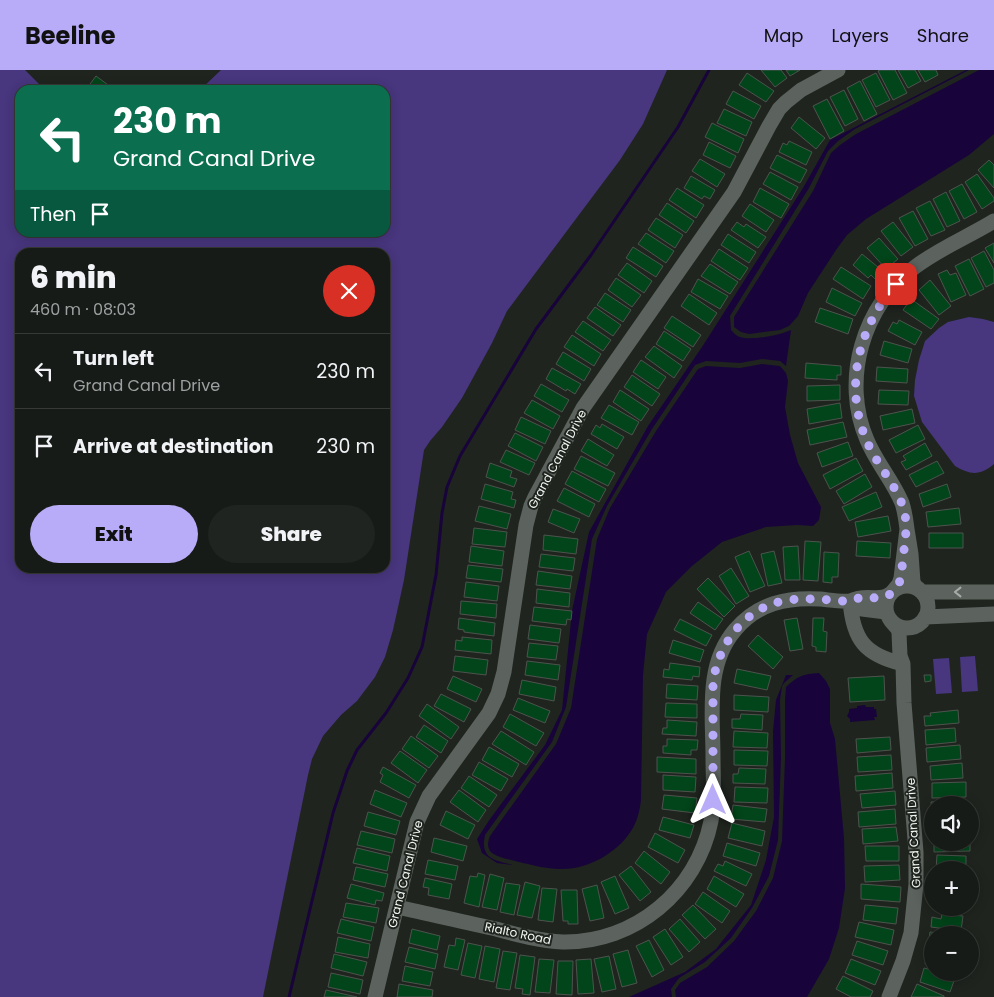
<!DOCTYPE html>
<html lang="en">
<head>
<meta charset="utf-8">
<style>
	body { margin:0; font-family:Poppins,sans-serif; background:#202420; color:#f1f3f6; height:100vh; display:flex; flex-direction:column; font-size:19px; white-space:nowrap }
	* { box-sizing:border-box; margin:0 }
	p { font-size:16px; color:#9ea1a1 }
	.icon { flex:none; width:28px; height:28px; fill:none; stroke:currentColor; stroke-width:2; stroke-linecap:round; stroke-linejoin:round }
	.map { position:relative; flex:1; overflow:hidden }
	.details { position:absolute; left:15px; top:178px; width:375px; height:325px; display:flex; flex-direction:column; background:#171b17; border-radius:15px; box-shadow:0 2px 12px #0003,0 0 0 1px #363936 }
	.details>* { flex:none }
	.banner { position:absolute; left:15px; top:15px; width:375px; height:152px; border-radius:15px; box-shadow:0 2px 12px #0003,0 0 0 1px #363936; background:#0b6e4f; color:#fff; overflow:hidden }
	.buttons { position:absolute; left:924px; top:726px; display:grid; gap:10px }
	.buttons a { display:grid; place-items:center; width:55px; height:55px; border-radius:50%; background:#171b17; box-shadow:0 2px 12px #0003,0 0 0 1px #363936; font-size:25px }
	.pin { position:absolute; display:grid; place-items:center; width:42px; height:42px; color:#fff; margin:-21px; border-radius:10px; box-shadow:0 2px 8px #0006 }
	.me { position:absolute; width:55px; margin:-28px; rotate:0deg; stroke-linejoin:round; filter:drop-shadow(0 0 4px #0008) }
	.turn { display:flex; align-items:center; gap:18px; height:105px; padding:0 15px; font-size:22px }
	.turn .icon { width:65px; height:65px; stroke-width:2.5 }
	.turn b { display:block; font-size:35px; line-height:42px }
	.then { display:flex; align-items:center; height:48px; padding:0 15px; background:#0003; gap:10px; font-size:19px }
	.round { display:grid; place-items:center; flex:none; width:52px; height:52px; border-radius:26px; background:#202420 }
	.headline { display:flex; align-items:center; justify-content:space-between; height:85px; padding:0 15px }
	h1 { font-size:30px; font-weight:800; line-height:38px }
	.button { display:flex; gap:10px; margin-top:auto; padding:10px 15px }
	.button a { flex:1; height:58px; border-radius:30px; background:#b8abf7; color:#111; font-size:20px; font-weight:800; line-height:58px; text-align:center }
	.button a+a { background:#202420; color:#f1f3f6 }
	ul { padding:0; list-style:none }
	li { display:flex; align-items:center; gap:15px; height:75px; padding:0 15px; border-top:1px solid #363936 }
	li div { flex:1 }
	li b { display:block; font-size:19px }
	li em { font-style:normal }
	header { display:flex; align-items:center; gap:30px; box-sizing:border-box; height:70px; padding:0 25px; background:#b8abf7; color:#111 }
	header strong { font-size:24px }
	nav { display:flex; gap:28px; margin-inline-start:auto; font-size:18px }
	.map>svg:first-child { display:block }
	.green { fill:#48367e; fill-rule:evenodd }
	.water { fill:#18043a }
	.lines { fill:none; stroke-linecap:round; stroke-linejoin:round }
	.stream { stroke:#18043a; stroke-width:3 }
	.building { fill:#02451a; stroke:#4d534e }
	.minor { stroke:#5c625d; stroke-width:15 }
	.oneway { stroke:#a7aca8 }
	.route { stroke:#b8abf7; stroke-width:9; stroke-dasharray:0 16.2 }
	.labels { text-anchor:middle; dominant-baseline:central; stroke-width:4; stroke-linejoin:round; paint-order:stroke }
	.street-label { font-size:12px; fill:#f2f6f2; stroke:#1f241f }
</style>
</head>
<body>
<header>
<strong>Beeline</strong>
<nav><a>Map</a><a>Layers</a><a>Share</a></nav>
</header>
<div class="map">
<svg width="994" height="927" viewBox="0 0 994 927">
	<rect width="100%" height="100%" fill="#1f241f"/>
	<path class="green" d="M0,0H25L45,20H20V162H385V20H200L221,0H667L643,54L620,90L507,241L492,273L462,328L442,357L430,371L424,380L404,510L393,560L385,587L375,607L357,631L341,645L323,666L312,689L308,705L263,927H0ZM385,182V498H20V182Z
		M969,247L983,249L994,252V394C980,406 970,405 955,396L922,352L914,326L915,310L919,290L925,271L939,258L948,252Z
		M975,586L978,621L962,622L960,587Z
		M949,588L952,623L936,624L933,589Z"/>
	<path class="water" d="M966,0H969L855,59L838,71L828,81L809,118L730,246L731,260C733,262 736,266 740,267C751,271 780,265 791,260L786,296L780,291L762,289L740,293L706,291L695,295L652,359L607,436L592,469L566,637L552,672L485,765C480,789 494,790 513,795L497,793L482,783L477,769L490,749L545,675L562,640L572,541L589,462L648,356L704,274L803,118L830,70Z
		M979,0H994V64L969,85L866,149L847,165L836,180L808,223L798,246L789,256L780,260L749,264L741,262L734,257V247L813,121L831,83L840,75L856,64Z
		M762,294L780,296L786,303L788,311L785,337L790,365L798,393L821,437L819,450L813,456L797,455L766,457L722,472L692,496L666,522L647,564L643,605L641,730C640,739 638,748 634,756C621,781 589,800 560,799C546,799 532,795 519,792C512,790 494,787 490,781C487,776 488,771 490,766L556,674L571,638L597,469L610,438L656,361L698,299L706,296L740,298Z
		M819,603L826,611L830,619V653L835,669L844,768L845,818L839,858L829,889L810,922L807,927H676L675,920L680,913L707,897L734,871L756,841L773,808L782,771L785,688V630L786,617C798,606 803,604 819,603Z
		M786,605H793L784,613L782,616L780,630L781,688L778,770L769,806L752,838L731,868L705,892L679,908L671,919L672,927H629L685,902L716,879L751,835L766,790L774,747L773,661L776,630Z
		M865,635L866,637H874V639H876L877,647H874L875,650L850,652V649L847,646L849,642V639L857,638V636Z"/>
	<g class="lines">
		<path class="stream" d="M289,927L333,743L347,701L357,680L386,643L408,608L422,577L436,505L442,443L447,417L460,386L536,259L591,185L678,57L709,0"/>
	</g>
	<path class="building" d="M761,0H781L787,8L775,17Z
		M786,0H800L790,6Z
		M880,0H895L907,23L893,30L878,1Z
		M898,0H915L921,11L908,18Z
		M918,0H936L938,5L925,12Z
		M747,3L774,21L766,32L739,15Z
		M876,3L890,30L876,37L862,10Z
		M96,6L115,20H91L94,16L90,14Z
		M860,11L877,44L864,51L847,18Z
		M844,20L858,49L845,56L830,27Z
		M733,21L761,36L754,49L726,34Z
		M827,29L844,61L830,69L813,36Z
		M724,39L752,52L746,66L717,53Z
		M799,47L825,68L816,79L791,58Z
		M712,53L744,69L738,83L705,67Z
		M789,71L812,82L806,95L779,82L783,73L787,75Z
		M709,72L736,86L730,98L703,85Z
		M777,85L807,100L800,113L770,98Z
		M700,89L725,104L717,117L692,101Z
		M989,90L994,95V118L978,100Z
		M770,102L798,117L791,130L763,114Z
		M977,104L994,128V131L982,139L965,112Z
		M691,106L715,120L710,129L704,126L702,129L684,118Z
		M962,114L977,142L964,149L949,121Z
		M677,118L704,135L696,148L669,130Z
		M760,118L789,134L781,148L753,132Z
		M946,122L960,151L947,157L933,129Z
		M930,131L945,160L931,166L916,138Z
		M667,133L694,151L686,163L659,145Z
		M750,134L774,150L766,162L742,146Z
		M913,141L928,169L915,176L899,148Z
		M656,148L683,165L675,178L648,160Z
		M737,152L744,157L746,154L766,167L758,178L731,160Z
		M893,152L913,177L901,186L881,161Z
		M646,163L674,181L666,193L638,174Z
		M728,164L756,182L749,193L721,175Z
		M879,168L898,189L886,199L867,178Z
		M994,173V193L985,178Z
		M633,177L663,196L656,207L626,188Z
		M719,179L748,198L740,210L711,191Z
		M984,181L994,200V213L986,217L971,188Z
		M862,184L884,202L877,211L871,205L868,208L853,195Z
		M969,189L984,219L970,226L955,196Z
		M627,193L652,211L644,223L618,205Z
		M710,194L738,212L730,224L701,206Z
		M841,197L871,216L863,229L833,209Z
		M947,200L950,205L956,203L966,225L951,232L938,204Z
		M616,208L641,225L632,237L608,220Z
		M698,209L728,226L720,239L691,222Z
		M930,210L951,236L939,245L919,220Z
		M832,218L862,233L855,246L826,232Z
		M605,223L631,240L623,252L597,235Z
		M689,224L717,243L709,255L681,236Z
		M911,229L939,249L931,259L903,240Z
		M595,237L621,255L613,266L587,248Z
		M820,238L853,249L848,264L815,252Z
		M672,246L701,265L693,277L664,258Z
		M899,250L922,262L915,275L888,261L893,252L897,254Z
		M583,251L611,270L603,281L575,262Z
		M664,261L691,279L683,291L656,274Z
		M572,265L601,284L594,296L564,277Z
		M884,271L912,279L908,293L880,285Z
		M654,276L682,296L674,308L645,287Z
		M563,282L591,299L584,311L556,294Z
		M641,290L666,307L658,319L633,302Z
		M806,293L841,296V305H837V310L805,308Z
		M877,297L908,299L907,313L876,311Z
		M552,298L581,314L575,324L567,319L566,321L546,309Z
		M632,305L660,324L652,336L624,317Z
		M541,314L569,330L562,342L534,326Z
		M840,315V330L807,331V316Z
		M620,320L649,339L641,351L613,332Z
		M879,320L909,321L908,335L878,334Z
		M532,330L560,346L553,359L524,343Z
		M840,333L842,348L809,354L807,339Z
		M609,335L639,352L632,365L601,348Z
		M912,339L915,353L883,360L880,346Z
		M521,347L551,361L545,374L515,360Z
		M843,352L847,367L810,375L807,360Z
		M602,354L624,367L617,379L591,364L596,355L600,358Z
		M918,355L925,369L896,383L889,370Z
		M515,363L543,377L536,391L508,376Z
		M588,369L614,385L607,396L581,381Z
		M848,372L853,386L822,397L817,383Z
		M925,373L932,386L906,400L901,392L906,390L903,386Z
		M506,380L535,393L529,405L500,392Z
		M581,386L615,403L608,416L574,399Z
		M856,388L863,401L830,419L823,405Z
		M937,391L944,403L916,417L909,405Z
		M490,393L512,401L510,407L517,409L514,417L486,407Z
		M572,401L606,419L599,432L565,414Z
		M865,404L872,417L844,434L836,421Z
		M485,414L513,422L511,429L516,430L514,438L481,429Z
		M947,414L951,427L923,437L919,424Z
		M564,418L595,434L589,447L557,431Z
		M876,422L882,437L849,451L842,437Z
		M479,436L511,444L507,459L475,451Z
		M959,438L961,454L928,457L926,442Z
		M553,439L580,449L574,463L548,452Z
		M888,446L891,461L858,467L855,452Z
		M474,458L507,462L505,477L472,474Z
		M929,463H963V478H929Z
		M544,465L578,469L576,484L543,480Z
		M805,471L821,472L818,511L803,510Z
		M857,471L891,473L890,488L856,486Z
		M471,476L504,481L502,496L469,492Z
		M798,476L800,510H785L783,477Z
		M749,481L765,516L750,522L735,487Z
		M774,481L782,513L768,516L761,484Z
		M824,482L839,483L838,507H832V513L823,512Z
		M541,484L575,488L573,501L539,497Z
		M468,495L503,499L501,512L466,508Z
		M731,498L749,526L736,534L719,506Z
		M538,501L572,506L570,519L536,515Z
		M708,508L735,536L724,547L697,519Z
		M466,512L499,516L497,531L464,527Z
		M537,519L570,523L569,537L536,533Z
		M461,531L497,534L496,548L460,544Z
		M698,532L723,549L715,560L690,543Z
		M534,537L572,541L571,550L567,549L566,555L532,551Z
		M459,548L495,553L494,566L464,562V560L458,559Z
		M797,548L803,579L790,581L784,550Z
		M813,548H824L823,561L827,562L826,582L816,581V577L812,576Z
		M680,549L712,565L706,576L674,560Z
		M530,555L561,559L559,573L528,569Z
		M758,565L783,587L773,599L748,576Z
		M462,567L492,570L491,584L455,580L456,570L462,571Z
		M673,570L704,580L700,592L669,583Z
		M529,573L558,576L556,590L527,587Z
		M455,586L488,590L486,605L453,601Z
		M527,591L560,595L558,610L525,605Z
		M670,593L700,597L699,607L693,606L692,610L663,607L664,599L669,600Z
		M737,599L771,606L767,620L734,613Z
		M924,605H931V611L925,612Z
		M453,606L482,619L476,632L447,619Z
		M884,606L885,630L850,632L848,608Z
		M522,610L556,617L554,631L519,624Z
		M667,614L698,616L697,630L666,628Z
		M441,624L471,639L464,652L434,636Z
		M734,625L769,627L768,642L734,640Z
		M518,628L550,641L545,653L513,640Z
		M666,633L697,634V648L665,647Z
		M427,634L459,657L451,669L419,646Z
		M958,640L959,653L925,656L924,646H931L930,643Z
		M510,644L544,663L536,676L503,657Z
		M741,644L763,645L762,660L732,658V649H740Z
		M667,650L697,652L696,666L662,664L663,658H667Z
		M424,655L448,671L441,683L416,667Z
		M955,658L956,672L926,675L925,660Z
		M501,661L534,682L526,695L492,674Z
		M734,661L768,663L767,678L733,677Z
		M411,666L438,686L429,698L402,679Z
		M890,667L891,680L857,683L856,669Z
		M667,669L698,670L697,680H691V685L663,683V676H667Z
		M960,675L961,689L927,692L926,678Z
		M489,677L519,694L512,707L482,690Z
		M734,680L768,681L767,696L734,695Z
		M400,681L427,700L418,713L391,693Z
		M891,685L892,700L858,702L857,687Z
		M657,687L696,689V704L657,702Z
		M479,692L508,709L501,721L472,705Z
		M962,693L963,708L931,710L930,696Z
		M383,697L416,715L409,728L380,712L383,705L380,703Z
		M739,698L766,699L765,714L733,713V704H738Z
		M892,703L893,718L856,721L855,706Z
		M663,705L696,707L695,722L663,720Z
		M469,706L497,725L489,737L461,718Z
		M966,712V727L932,728V713Z
		M735,717L768,718L767,733L734,732Z
		M375,720L407,733L401,747L370,734Z
		M459,720L486,740L478,752L450,732Z
		M895,721L896,735L862,738L860,724Z
		M664,725L697,728L695,743L662,739Z
		M962,730L963,735H932V742L931,732Z
		M733,735L767,739L765,752L731,749Z
		M895,739L896,754L859,757L858,742Z
		M446,741L475,755L468,769L440,755Z
		M368,742L400,751L396,765L364,756Z
		M663,747L694,755L690,768L659,760Z
		M732,753L765,761L762,776L728,768Z
		M896,757L898,771L863,774L862,759Z
		M361,761L395,769L392,783L357,775Z
		M655,763L685,780L678,793L648,777Z
		M434,768L467,776L463,791L431,782Z
		M970,768V781L934,782V772H970Z
		M727,773L760,783L756,796L723,786Z
		M865,776H899V791H866Z
		M357,778L390,786L387,801L353,793Z
		M644,781L670,802L661,814L635,793Z
		M937,785L966,786V800H936Z
		M428,790L458,796L455,810L425,804Z
		M725,791L752,804L746,816L714,801L718,794L723,796Z
		M899,795L900,810L865,812L864,796Z
		M631,796L651,822L640,831L619,805Z
		M356,797L388,804L385,817L353,810Z
		M478,803L485,805L479,837L464,833L470,806L477,807Z
		M490,804L504,808L497,840L482,837Z
		M615,806L629,838L615,844L601,812Z
		M714,806L744,824L736,837L707,819Z
		M970,806H972L971,821H970Z
		M425,808L452,814L449,829L428,825L429,818L423,817Z
		M525,812L540,816L532,848L517,845Z
		M506,813L520,815L514,845L500,842Z
		M351,814L384,823L382,831L376,830L375,835L347,828Z
		M861,814L901,817L900,832L861,829Z
		M597,815L604,848L590,851L582,819Z
		M542,818L557,819L553,852L538,850Z
		M561,820H577L578,854H568V851H563Z
		M703,822L730,841L722,853L695,834Z
		M346,833L379,838L376,853L343,847Z
		M693,835L716,859L705,869L682,845Z
		M865,835L898,838L896,854L863,850Z
		M936,838H965L964,841L936,839Z
		M942,844L963,846L961,861L931,857L932,847L941,849Z
		M341,849L374,857L371,871L337,863Z
		M680,849L700,872L689,882L669,859Z
		M859,852L894,860L891,875L855,867Z
		M412,859L440,866L437,880L409,873Z
		M665,859L683,887L671,895L653,867Z
		M930,862L954,865H932V877L928,876Z
		M338,867L370,874L368,888L335,882Z
		M456,868L465,870L458,900L444,897L449,875L455,876Z
		M649,870L664,900L652,907L636,876Z
		M857,871L888,881L883,895L852,885Z
		M468,873L482,876L475,908L461,905Z
		M485,876L500,879L494,912L479,909Z
		M409,877L438,884L435,899L405,892Z
		M628,880L637,913L622,917L613,884Z
		M503,881L517,883L510,920L496,918Z
		M928,881L932,882V896L925,894Z
		M334,884L367,892L363,906L331,898Z
		M520,885L535,887L530,925L522,924L523,919L515,918Z
		M609,886L616,919L602,922L594,889Z
		M539,889L554,890L550,923L535,922Z
		M591,889L594,923L578,924L576,890Z
		M851,889L881,901L875,915L845,903Z
		M558,891H573L572,925L556,924Z
		M405,896L433,902L430,916L402,911Z
		M924,898L932,900V902H939L955,908L950,922L920,912Z
		M331,903L363,910L360,924L328,917Z
		M843,906L873,921L870,927H851L836,919Z
		M399,914L433,920L432,927H397Z
		M917,914L944,926V927H911Z
		M326,920L357,927H324Z"/>
	<g class="lines">
		<path class="minor" d="M907,459C906,451 905,442 902,433C893,411 876,392 867,370C841,310 863,235 915,197C940,178 968,167 994,151
			M886 537a21 21 0 1 1 42 0a21 21 0 1 1-42 0Z
			M894,520L899,514L901,508L907,459L911,484L913,512L916,517L919,519
			M922,522H994
			M850,531C853,570 865,585 903,594
			M850,531L862,539L886,542
			M925,547L994,544
			M397,837C430,844 463,852 496,859C518,865 540,871 563,872C635,873 697,821 711,751C715,730 713,708 713,687C713,644 705,595 735,560C758,533 787,527 820,529C830,530 841,532 850,531C854,530 857,528 861,528C872,526 881,531 890,524
			M375,927L417,752L429,726L489,643L498,624L504,602L526,455L531,436L535,427L583,338L734,122L769,56L779,39L786,32L801,20L838,0
			M889,927L903,891L911,863L916,814V782L904,633L903,594L900,586L899,563L898,559L891,551"/>
	</g>
	<defs><path id="oneway-chevron" d="M-2-3.5L2.5 0L-2 3.5" fill="none" stroke-width="1.6" stroke-linecap="round" stroke-linejoin="round" transform="scale(1.25)"/></defs>
	<use class="oneway" href="#oneway-chevron" transform="translate(958 522) rotate(180)"/>
	<g class="lines">
		<path class="route" d="M713,730V612C719,572 747,535 789,530C803,528 817,529 831,530C837,530 845,532 851,531C854,530 858,528 862,527C869,526 877,530 885,527C891,525 897,517 900,511C902,504 902,496 903,488C905,471 908,456 904,440C898,419 881,399 871,380C842,324 856,260 896,214"/>
	</g>
	<g class="labels">
		<g class="street-label">
			<text transform="translate(557 389) rotate(-62)">Grand Canal Drive</text>
			<text transform="translate(913 763) rotate(-93)">Grand Canal Drive</text>
			<text transform="translate(405 804) rotate(-76)">Grand Canal Drive</text>
			<text transform="translate(518 863) rotate(12)">Rialto Road</text>
		</g>
	</g>
</svg>
<div class="buttons">
<a><svg class="icon" aria-label="sound" viewBox="0 0 24 24"><path d="M4 9h4l5-4v14l-5-4H4zM17 9q2 3 0 6"/></svg></a>
<a>+</a>
<a>−</a>
</div>
<div class="pin" style="left:896px;top:214px;background:#d93025"><svg class="icon" aria-label="arrive" viewBox="0 0 24 24"><path d="M6 21V4h12l-3 4 3 4H6"/></svg></div>
<svg class="me" style="left:713px;top:730px" viewBox="-20 -20 40 40"><path d="M0-17L14 15 0 8-14 15z" fill="#b8abf7" stroke="#fff" stroke-width="4"/></svg>
<div class="banner">
<div class="turn"><svg class="icon" aria-label="left" viewBox="0 0 24 24"><path d="M17 20v-9H6M10 6l-5 5 5 5"/></svg><div><b>230 m</b>Grand Canal Drive</div></div>
<div class="then">Then<svg class="icon" aria-label="arrive" viewBox="0 0 24 24"><path d="M6 21V4h12l-3 4 3 4H6"/></svg></div>
</div>
<section class="details">
<div class="headline"><div><h1>6 min</h1><p>460 m · 08:03</p></div><a class="round" style="background:#d93025;color:#fff"><svg class="icon" aria-label="close" viewBox="0 0 24 24"><path d="M6 6l12 12M18 6L6 18"/></svg></a></div>
<ul>
<li><svg class="icon" aria-label="left" viewBox="0 0 24 24"><path d="M17 20v-9H6M10 6l-5 5 5 5"/></svg><div><b>Turn left</b><p>Grand Canal Drive</p></div><em>230 m</em></li>
<li><svg class="icon" aria-label="arrive" viewBox="0 0 24 24"><path d="M6 21V4h12l-3 4 3 4H6"/></svg><div><b>Arrive at destination</b></div><em>230 m</em></li>
</ul>
<div class="button"><a>Exit</a><a>Share</a></div>
</section>
</div>
</body>
</html>
